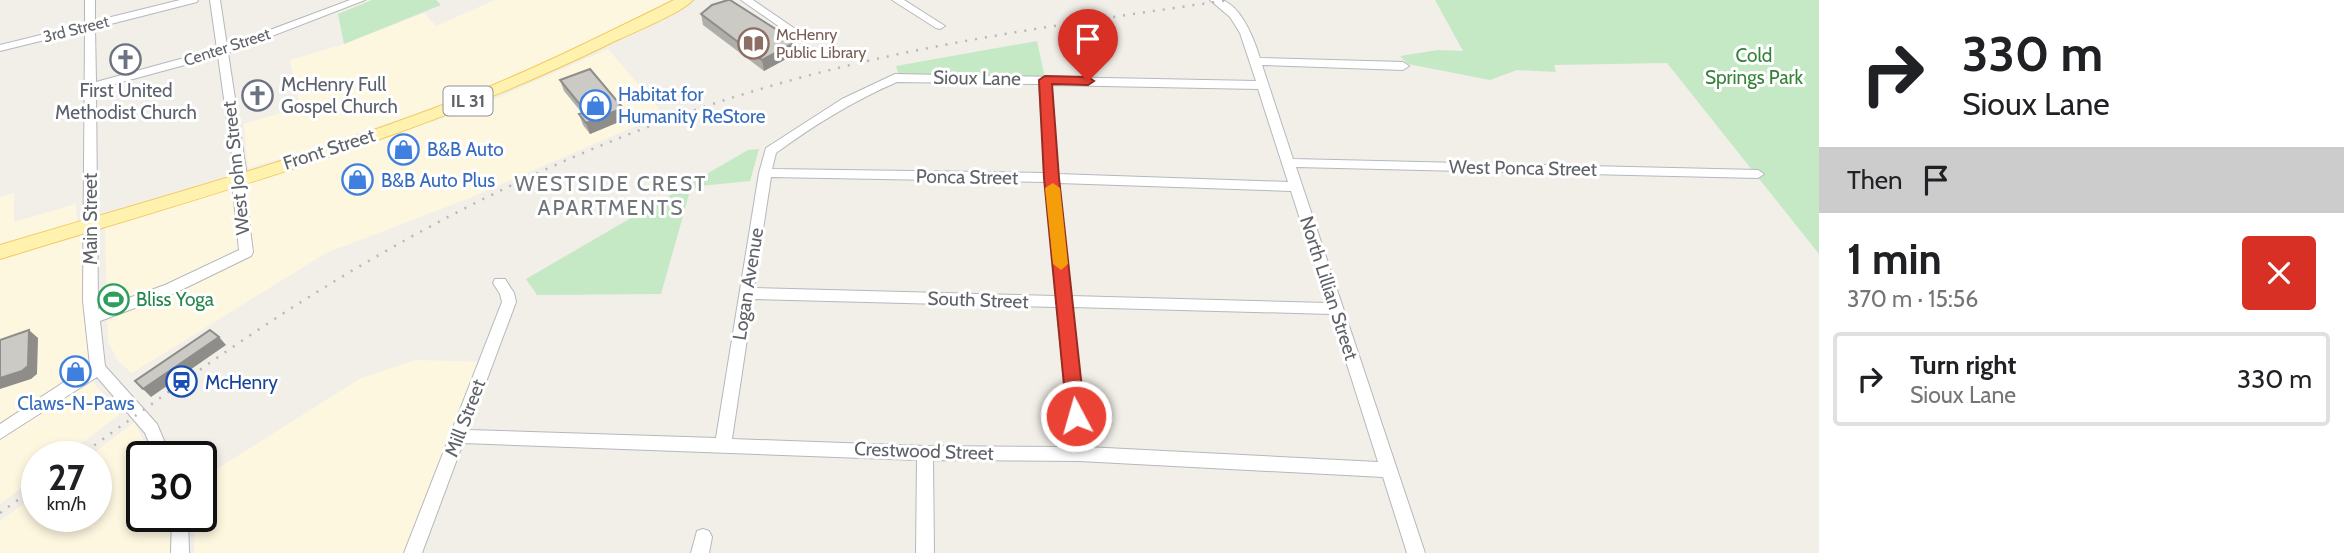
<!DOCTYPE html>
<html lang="en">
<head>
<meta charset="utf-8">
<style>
	body { margin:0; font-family:Cabin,sans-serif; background:#f2f2f2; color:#202124; height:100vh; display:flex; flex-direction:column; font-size:26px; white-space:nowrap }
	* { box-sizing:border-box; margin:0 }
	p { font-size:23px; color:#757577 }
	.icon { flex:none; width:38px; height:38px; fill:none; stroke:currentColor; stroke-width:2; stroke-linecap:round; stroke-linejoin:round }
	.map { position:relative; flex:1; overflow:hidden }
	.drawer { display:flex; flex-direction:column; background:#fff; width:525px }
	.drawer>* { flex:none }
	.guide { background:#fff; color:#202124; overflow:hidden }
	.speed { position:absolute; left:21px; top:441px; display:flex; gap:14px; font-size:35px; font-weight:700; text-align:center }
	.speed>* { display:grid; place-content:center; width:91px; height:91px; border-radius:50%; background:#fff; box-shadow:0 4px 10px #0003; line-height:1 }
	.speed small { font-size:18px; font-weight:400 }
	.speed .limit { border:4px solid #111; border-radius:10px; background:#fff; color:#111 }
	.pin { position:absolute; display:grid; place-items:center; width:60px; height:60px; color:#fff; margin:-72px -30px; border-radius:50% 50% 50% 0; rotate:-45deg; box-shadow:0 0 7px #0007 }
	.pin .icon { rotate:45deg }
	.me { position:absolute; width:77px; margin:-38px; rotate:354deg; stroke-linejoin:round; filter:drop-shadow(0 0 5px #0008) }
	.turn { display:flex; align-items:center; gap:24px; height:147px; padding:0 28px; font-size:32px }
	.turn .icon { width:91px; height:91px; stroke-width:2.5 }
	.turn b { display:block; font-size:49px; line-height:60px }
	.then { display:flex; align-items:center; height:66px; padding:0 28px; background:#0003; gap:14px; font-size:26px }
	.round { display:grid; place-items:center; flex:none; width:74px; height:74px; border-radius:7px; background:#f2f2f2 }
	.headline { display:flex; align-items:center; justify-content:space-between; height:119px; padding:0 28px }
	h1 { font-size:42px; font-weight:800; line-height:52px }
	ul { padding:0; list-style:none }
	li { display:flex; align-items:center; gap:21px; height:94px; margin:0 14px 10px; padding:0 14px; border:4px solid #e0e0e0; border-radius:7px }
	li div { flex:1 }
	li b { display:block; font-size:26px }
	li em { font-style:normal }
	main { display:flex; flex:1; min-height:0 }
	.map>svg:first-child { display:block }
	.commercial { fill:#fef7e0 }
	.green { fill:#c5e8c5 }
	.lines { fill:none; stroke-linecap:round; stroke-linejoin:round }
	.minor-casing { stroke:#b5b8bc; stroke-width:2 }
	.major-casing { stroke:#f2c960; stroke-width:2 }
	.minor { fill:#fff; fill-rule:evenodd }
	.major { fill:#fff2af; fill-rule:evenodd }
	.rail { stroke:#b6b7b8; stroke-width:2.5; stroke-dasharray:2 8; stroke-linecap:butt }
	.wall { fill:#afaea9 }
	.shaded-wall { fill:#8f8d8a }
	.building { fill:#cccac5; stroke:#8f8d8a; stroke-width:2 }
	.route { fill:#ea4335; stroke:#982c22; stroke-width:2 }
	.slow { fill:#f59e0b }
	.labels { text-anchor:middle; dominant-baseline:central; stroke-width:6; stroke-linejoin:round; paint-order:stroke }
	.far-street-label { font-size:16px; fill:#5f6368; stroke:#fff }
	.far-education-label { font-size:16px; fill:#785e54; stroke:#fff; text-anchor:start }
	.shield { fill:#fff; stroke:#8f9295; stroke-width:2 }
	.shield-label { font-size:18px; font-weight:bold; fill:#5f6368 }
	.park-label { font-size:19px; fill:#348238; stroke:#fff }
	.street-label { font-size:19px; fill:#5f6368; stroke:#fff }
	.worship-label { font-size:19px; fill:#5b616d; stroke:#fff; text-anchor:start }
	.shop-label { font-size:19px; fill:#366cbe; stroke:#fff; text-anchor:start }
	.leisure-label { font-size:19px; fill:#27864d; stroke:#fff; text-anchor:start }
	.transit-label { font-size:19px; fill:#164399; stroke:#fff; text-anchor:start }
	.neighbourhood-label { font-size:21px; letter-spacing:2px; fill:#70757a; stroke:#fff }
</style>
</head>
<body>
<main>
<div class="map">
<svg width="1819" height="553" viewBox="0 0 1819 553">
	<rect width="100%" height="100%" fill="#f1efe8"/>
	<path class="commercial" d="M495,0H674L555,59L446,103L314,149L248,168L244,124L300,107L290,60L344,44L424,13L436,26Z
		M608,49L663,114L467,199L326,253L132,373L118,361L108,341L105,228L475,108Z
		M14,193V222L76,204L77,222L0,247V197Z
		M81,234L90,378L119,415L63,457H37V476L0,504V259Z
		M416,360L481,362L403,553H194L195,516H201V479L361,378Z
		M135,422L151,457H142V516H171L170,553H0V521L37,494V516H96V457H88Z"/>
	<path class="green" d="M372,0H436L441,5L344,44L338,14Z
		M1435,0H1819V254L1667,63L1554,65L1556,72L1517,70L1490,80L1408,64L1400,56L1438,50L1463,51Z
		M1037,41L1045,78L899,75L896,66Z
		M759,149L750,181L700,186L690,191L661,294L537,295L526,279L748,150Z"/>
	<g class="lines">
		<defs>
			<path id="minor" d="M85,0H95V21L180,0H198L197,2L95,28L96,82L217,49L210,0H220L227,46L350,0H365L228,53L246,170L245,190L253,252L251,256L175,293L100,321L105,366L157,424L171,457H155L145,433L97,377L0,439V424L90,365L83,301L85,30L0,51V45L85,24ZM218,56L234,170L233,190L239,250L165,285L98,309L96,89Z
				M741,0H753L810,39L808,41H800Z
				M892,0H904L945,26L940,29L936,28Z
				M1210,0C1214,0 1218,0 1222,0C1242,7 1254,39 1260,58L1403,62L1409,66L1403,70L1262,65L1293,159L1758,170L1764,174L1758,178L1296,167L1425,553H1407L1383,477L1079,461L933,460L934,553H916L917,460L463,443L422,553H404L502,302L500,294L493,283L495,279H505L514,293L516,302L468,430L716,438L759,173L766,148L842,99L895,74L1256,81L1240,33L1230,17ZM897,82L1039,84L1045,173L772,169L776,153C814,125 853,101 897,82ZM1051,85L1258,89L1288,182L1058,174ZM771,177L1046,182L1056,296L754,288ZM1059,183L1291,191L1327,303L1071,296ZM753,299L1057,307L1070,447L925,446L732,439ZM1072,307L1331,314L1378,462L1086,447Z
				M172,516H188L189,553H171Z
				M703,529L709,531L712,537L709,553H691L697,531Z"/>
			<path id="major" d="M674,0H693C680,14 629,34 609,44C415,139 206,196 0,259V245C144,202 291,162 432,109C515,79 595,39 674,0Z"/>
		</defs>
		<use href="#minor" class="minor-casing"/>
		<use href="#major" class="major-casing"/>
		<use href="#minor" class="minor"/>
		<use href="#major" class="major"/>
		<path class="rail" d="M78,457C152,404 225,350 301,302C445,211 600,136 764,88C915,43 1073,23 1229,0
			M0,513L37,486"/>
	</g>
	<path class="wall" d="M701,14L796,42L797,53L764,71L703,25Z
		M560,80L623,108L626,119L590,134L583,125L579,114L582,113L564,91Z"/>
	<path class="shaded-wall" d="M796,42L797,53L764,71L762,60Z
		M623,108L626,119L590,134L586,123Z
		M29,330L38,338L37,374L31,379L0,389V378Z
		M219,337L226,345L151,397L143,389Z"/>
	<path class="building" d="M728,0H730L796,42L762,60L701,14L712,5Z
		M590,69L623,108L586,123L579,114L586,112L560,80Z
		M29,330L28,366L22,371L0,378V340Z
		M210,330L219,337L143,389L135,381Z"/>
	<path class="route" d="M1045,76L1088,77L1094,81L1088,85L1052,84L1059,178L1085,416L1082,422L1076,424L1069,422L1067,416L1044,178L1039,80Z"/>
	<path class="slow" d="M1053,183L1060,188L1068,264L1061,270L1053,264L1045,188Z"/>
	<defs>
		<symbol id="library-ring" viewBox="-11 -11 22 22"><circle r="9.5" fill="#fff" stroke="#8d6e63" stroke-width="1.5"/><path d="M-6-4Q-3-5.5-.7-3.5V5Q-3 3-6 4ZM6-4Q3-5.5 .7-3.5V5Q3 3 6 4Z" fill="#8d6e63"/></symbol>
		<symbol id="church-ring" viewBox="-11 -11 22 22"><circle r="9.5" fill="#fff" stroke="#6b7280" stroke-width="1.5"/><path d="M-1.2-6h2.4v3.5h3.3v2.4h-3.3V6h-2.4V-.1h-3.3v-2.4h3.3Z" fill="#6b7280"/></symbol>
		<symbol id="shop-ring" viewBox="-11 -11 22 22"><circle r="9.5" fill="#fff" stroke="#3f7fe0" stroke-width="1.5"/><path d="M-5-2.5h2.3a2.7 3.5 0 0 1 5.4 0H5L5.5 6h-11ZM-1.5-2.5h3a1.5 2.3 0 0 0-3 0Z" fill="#3f7fe0"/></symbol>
		<symbol id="stadium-ring" viewBox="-11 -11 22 22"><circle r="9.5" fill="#fff" stroke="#2e9e5b" stroke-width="1.5"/><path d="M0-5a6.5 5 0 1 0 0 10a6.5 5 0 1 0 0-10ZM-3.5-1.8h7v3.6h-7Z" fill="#2e9e5b"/></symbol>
		<symbol id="station-ring" viewBox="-11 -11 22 22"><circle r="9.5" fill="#fff" stroke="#1a4fb4" stroke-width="1.5"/><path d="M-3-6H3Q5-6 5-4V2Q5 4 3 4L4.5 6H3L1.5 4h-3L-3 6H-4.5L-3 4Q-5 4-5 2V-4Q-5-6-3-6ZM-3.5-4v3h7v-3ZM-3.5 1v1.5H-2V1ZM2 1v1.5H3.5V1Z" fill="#1a4fb4"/></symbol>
	</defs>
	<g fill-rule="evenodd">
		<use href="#library-ring" x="736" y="26" width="35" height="35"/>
		<use href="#church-ring" x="108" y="42" width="35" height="35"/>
		<use href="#church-ring" x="240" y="78" width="35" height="35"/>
		<use href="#shop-ring" x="578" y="88" width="35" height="35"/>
		<use href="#shop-ring" x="386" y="132" width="35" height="35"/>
		<use href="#shop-ring" x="340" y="162" width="35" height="35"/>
		<use href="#stadium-ring" x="96" y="282" width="35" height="35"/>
		<use href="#shop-ring" x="58" y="354" width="35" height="35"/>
		<use href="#station-ring" x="164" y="364" width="35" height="35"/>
	</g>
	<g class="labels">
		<g class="far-street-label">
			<text transform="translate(76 29) rotate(-14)">3rd Street</text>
			<text transform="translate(227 47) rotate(-18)">Center Street</text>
		</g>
		<g class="far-education-label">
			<text x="776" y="34">McHenry<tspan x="776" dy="18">Public Library</tspan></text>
		</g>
		<rect class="shield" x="443.5" y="86.5" width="49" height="29" rx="5"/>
		<g class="shield-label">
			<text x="468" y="101">IL 31</text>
		</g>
		<g class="park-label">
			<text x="1754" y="55">Cold<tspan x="1754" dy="22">Springs Park</tspan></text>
		</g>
		<g class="street-label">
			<text transform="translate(977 78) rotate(1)">Sioux Lane</text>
			<text transform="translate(329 149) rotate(-18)">Front Street</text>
			<text transform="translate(236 168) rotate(-96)">West John Street</text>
			<text transform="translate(1523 168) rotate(1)">West Ponca Street</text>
			<text transform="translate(967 177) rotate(1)">Ponca Street</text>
			<text transform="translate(90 219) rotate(-90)">Main Street</text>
			<text transform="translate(748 284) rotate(-81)">Logan Avenue</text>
			<text transform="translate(1329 288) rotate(72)">North Lillian Street</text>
			<text transform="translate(978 300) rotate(2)">South Street</text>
			<text transform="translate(465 418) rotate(-69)">Mill Street</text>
			<text transform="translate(924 451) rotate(2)">Crestwood Street</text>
		</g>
		<g class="worship-label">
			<text x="281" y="84">McHenry Full<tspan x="281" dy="22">Gospel Church</tspan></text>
			<text x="126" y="90" text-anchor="middle">First United<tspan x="126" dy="22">Methodist Church</tspan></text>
		</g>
		<g class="shop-label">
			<text x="618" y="94">Habitat for<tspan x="618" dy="22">Humanity ReStore</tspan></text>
			<text x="427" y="149">B&amp;B Auto</text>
			<text x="381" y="180">B&amp;B Auto Plus</text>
			<text x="76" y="403" text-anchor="middle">Claws-N-Paws</text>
		</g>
		<g class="leisure-label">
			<text x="136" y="299">Bliss Yoga</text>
		</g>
		<g class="transit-label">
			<text x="205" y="382">McHenry</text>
		</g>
		<g class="neighbourhood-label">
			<text x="611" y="183">WESTSIDE CREST<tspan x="611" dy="24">APARTMENTS</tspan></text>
		</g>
	</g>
</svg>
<div class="speed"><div>27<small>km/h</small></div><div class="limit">30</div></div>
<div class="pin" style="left:1088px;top:81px;background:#d93025"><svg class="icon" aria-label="arrive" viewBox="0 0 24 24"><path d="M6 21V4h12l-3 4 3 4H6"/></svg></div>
<svg class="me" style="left:1076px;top:416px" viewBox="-20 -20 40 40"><circle r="17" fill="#ea4335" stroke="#fff" stroke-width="3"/><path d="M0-11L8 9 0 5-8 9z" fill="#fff"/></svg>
</div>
<section class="drawer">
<div class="guide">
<div class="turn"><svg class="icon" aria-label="right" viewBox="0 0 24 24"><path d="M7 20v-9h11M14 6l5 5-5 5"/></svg><div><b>330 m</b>Sioux Lane</div></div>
<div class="then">Then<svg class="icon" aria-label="arrive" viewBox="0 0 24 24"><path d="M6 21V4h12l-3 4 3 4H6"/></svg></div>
</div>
<div class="headline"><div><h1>1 min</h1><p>370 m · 15:56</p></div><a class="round" style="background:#d93025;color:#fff"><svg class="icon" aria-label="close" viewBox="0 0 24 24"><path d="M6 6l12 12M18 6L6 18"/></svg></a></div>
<ul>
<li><svg class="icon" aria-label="right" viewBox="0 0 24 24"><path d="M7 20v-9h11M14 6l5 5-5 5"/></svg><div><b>Turn right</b><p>Sioux Lane</p></div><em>330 m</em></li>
</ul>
</section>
</main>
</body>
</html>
